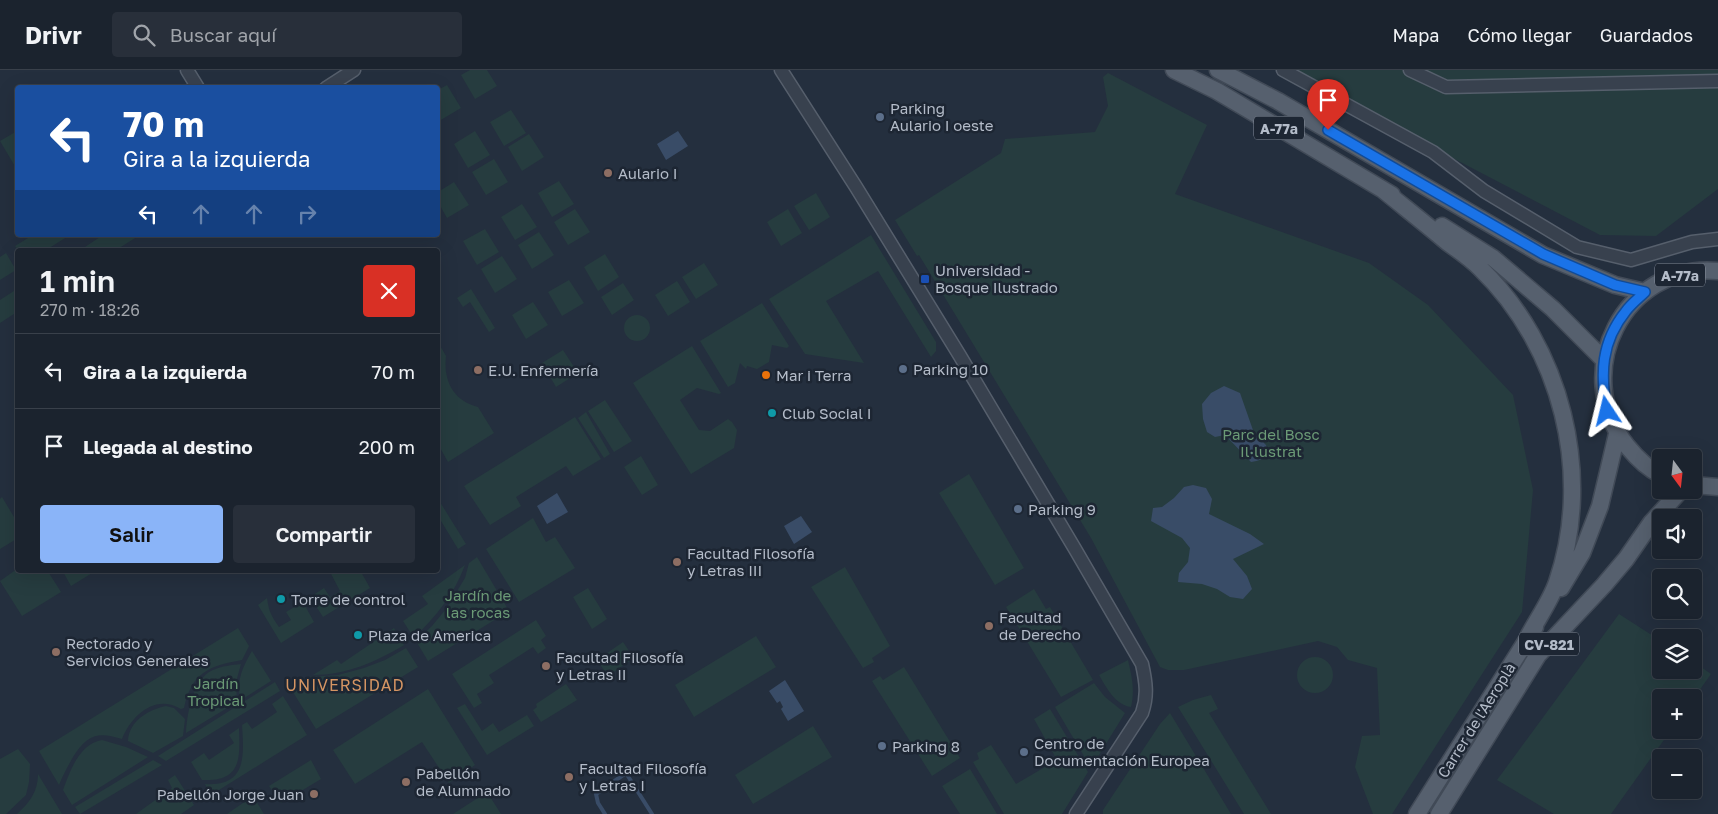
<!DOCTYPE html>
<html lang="es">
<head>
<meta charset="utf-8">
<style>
	body { margin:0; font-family:"Golos Text",sans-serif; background:#282f3a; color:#f1f3f6; height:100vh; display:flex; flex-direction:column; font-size:19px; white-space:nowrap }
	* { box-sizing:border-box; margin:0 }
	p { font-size:16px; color:#a0a4aa }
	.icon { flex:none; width:28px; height:28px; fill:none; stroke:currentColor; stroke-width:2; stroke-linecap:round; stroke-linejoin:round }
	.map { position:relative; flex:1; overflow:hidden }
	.drawer { position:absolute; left:15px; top:178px; width:425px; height:325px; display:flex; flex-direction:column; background:#1b232e; border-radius:5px; box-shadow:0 5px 20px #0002,0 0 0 1px #39404a }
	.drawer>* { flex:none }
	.top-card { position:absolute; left:15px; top:15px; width:425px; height:152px; border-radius:5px; box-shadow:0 5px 20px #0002,0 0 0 1px #39404a; background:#1a4fa0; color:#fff; overflow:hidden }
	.needle { width:32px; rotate:165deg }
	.controls { position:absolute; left:1652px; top:379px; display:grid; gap:10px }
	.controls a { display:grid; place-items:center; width:50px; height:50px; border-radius:5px; background:#1b232e; box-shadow:0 5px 20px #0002,0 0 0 1px #39404a; font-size:25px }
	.pin { position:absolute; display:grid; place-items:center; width:42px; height:42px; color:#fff; margin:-51px -21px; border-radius:50% 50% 50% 0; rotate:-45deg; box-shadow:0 0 5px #0007 }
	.pin .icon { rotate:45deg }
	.me { position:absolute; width:55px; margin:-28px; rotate:350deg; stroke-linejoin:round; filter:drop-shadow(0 0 4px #0008) }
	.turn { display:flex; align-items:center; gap:18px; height:105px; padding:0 25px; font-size:22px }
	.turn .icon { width:65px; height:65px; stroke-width:2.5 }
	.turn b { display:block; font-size:35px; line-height:42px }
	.lanes { display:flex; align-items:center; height:48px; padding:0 25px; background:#0003; justify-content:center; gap:25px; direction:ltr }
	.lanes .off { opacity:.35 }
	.round { display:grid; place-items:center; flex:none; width:52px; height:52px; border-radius:5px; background:#282f3a }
	.summary { display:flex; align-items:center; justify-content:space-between; height:85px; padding:0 25px }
	h1 { font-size:30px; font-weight:600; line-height:38px }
	.cta { display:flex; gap:10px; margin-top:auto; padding:10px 25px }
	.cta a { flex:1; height:58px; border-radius:5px; background:#8ab4f8; color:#111; font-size:20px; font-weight:600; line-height:58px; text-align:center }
	.cta a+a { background:#282f3a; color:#f1f3f6 }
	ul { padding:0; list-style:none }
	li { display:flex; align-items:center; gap:15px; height:75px; padding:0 25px; border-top:1px solid #39404a }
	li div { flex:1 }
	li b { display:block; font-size:19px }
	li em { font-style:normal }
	header { display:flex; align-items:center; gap:30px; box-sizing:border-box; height:70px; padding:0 25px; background:#1b232e; border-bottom:1px solid #39404a }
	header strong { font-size:24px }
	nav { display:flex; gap:28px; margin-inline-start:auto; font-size:18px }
	.search { width:350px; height:45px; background:#282f3a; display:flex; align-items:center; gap:12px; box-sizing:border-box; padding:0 18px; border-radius:5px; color:#a0a4aa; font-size:19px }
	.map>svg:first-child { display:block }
	.green { fill:#263c3f }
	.water { fill:#394c67 }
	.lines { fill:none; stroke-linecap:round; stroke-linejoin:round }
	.stream { stroke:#394c67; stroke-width:4 }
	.minor-casing { stroke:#565f6c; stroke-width:15 }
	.major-casing { stroke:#414a57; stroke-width:19 }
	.minor { stroke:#38414e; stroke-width:12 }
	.major { stroke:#56606e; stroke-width:16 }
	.route-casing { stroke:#114b97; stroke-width:12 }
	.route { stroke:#1a73e8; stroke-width:9 }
	.service-dot { fill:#5c6f8a; stroke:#1d2633; stroke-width:2 }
	.education-dot { fill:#8d6e63; stroke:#1d2633; stroke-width:2 }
	.transit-dot { fill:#1a4fb4; stroke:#1d2633; stroke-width:2 }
	.food-dot { fill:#e8710a; stroke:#1d2633; stroke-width:2 }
	.culture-dot { fill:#0f9aa8; stroke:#1d2633; stroke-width:2 }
	.labels { text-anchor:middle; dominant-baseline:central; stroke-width:5; stroke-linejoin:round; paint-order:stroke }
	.shield { fill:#1d2633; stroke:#878f9c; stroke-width:1 }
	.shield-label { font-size:14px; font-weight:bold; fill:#b4bcc9 }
	.poi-label { font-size:15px; fill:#b4bcc9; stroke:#1d2633; text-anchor:start }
	.park-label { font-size:15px; fill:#6b9a76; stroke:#1d2633 }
	.street-label { font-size:15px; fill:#b4bcc9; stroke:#1d2633 }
	.neighbourhood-label { font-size:16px; letter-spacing:1px; fill:#d59563; stroke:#1d2633 }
</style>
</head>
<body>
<header>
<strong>Drivr</strong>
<div class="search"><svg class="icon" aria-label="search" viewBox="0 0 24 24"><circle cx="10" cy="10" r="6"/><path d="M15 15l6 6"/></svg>Buscar aquí</div>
<nav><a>Mapa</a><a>Cómo llegar</a><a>Guardados</a></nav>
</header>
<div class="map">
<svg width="1718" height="744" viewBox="0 0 1718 744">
	<rect width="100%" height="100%" fill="#242f3e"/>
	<path class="green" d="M470,0H487L497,16L475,29L461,5Z
		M1284,0H1718V119L1656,166L1600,165Z
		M1108,3L1207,55L1175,124L1369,193L1428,235L1513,325L1533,420L1522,542L1392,744H1373L1355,697L1362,666L1380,665L1377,598L1348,590L1337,577L1318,571L1184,600H1168L1160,597L1091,468L919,185L917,186L895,150L1001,83L1005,69L1095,62L1108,36L1103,7Z
		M447,15L461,38L439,51L438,48V20Z
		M511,40L526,63L504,76L490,52Z
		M17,61L18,97L16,98L0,71Z
		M475,61L490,85L468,98L454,74Z
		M529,64L544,87L522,101L508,77Z
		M494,89L508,112L486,125L472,102Z
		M559,111L574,134L552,147L538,123Z
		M454,112L469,135L447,148L438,132V122Z
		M816,123L830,147L809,160L794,136Z
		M522,134L537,157L515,170L501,147Z
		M575,139L590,162L568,175L554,152Z
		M788,139L802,163L781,176L767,152Z
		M485,159L499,182L477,195L463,171Z
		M539,162L554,185L532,199L518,175Z
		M33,165H70L46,180H18L15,176Z
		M103,165H140L116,180H82V179Z
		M871,165L936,272V281L931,287L878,201L826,231L864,293L805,284L769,229Z
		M6,183L16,200L0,210V187Z
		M605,184L619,207L598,221L584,197Z
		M502,186L517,209L495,223L481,199Z
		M704,193L718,215L696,229L682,207Z
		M569,210L584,233L562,246L548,222Z
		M677,211L690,232L668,246L655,225Z
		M623,213L634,230L612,245L601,227Z
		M17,219V242L0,253V230Z
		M471,219L495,258L489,262L470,232L463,237L457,228Z
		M533,232L548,255L526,269L512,245Z
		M762,233L789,276L787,278L772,275L769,292L757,299L747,296L746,299L740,293L735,313L728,317L700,271Z
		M624 258a13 13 0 1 1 26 0a13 13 0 1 1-26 0Z
		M438,272L446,286C443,310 453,331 478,337L494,363L448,392L438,374Z
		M692,276L721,323L719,324L697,318L680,330L699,360L710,361L728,349L732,352L737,360L734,378L691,404L633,313Z
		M563,280L578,303L556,317L542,293Z
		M605,330L632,371L614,382L588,341Z
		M586,342L610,384L604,388L578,348Z
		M575,347L601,389L573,406L566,396L516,427L521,436L490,455L464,416Z
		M641,386L658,415L642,425L624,397Z
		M969,404L1024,498L995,515L939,423Z
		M2,427L17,452L18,468L0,479V429Z
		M440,432L466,474L458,479L438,446V433Z
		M533,448L546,472L555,467L575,498L519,532L486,479Z
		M477,487L509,541L428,591L416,571L432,556L446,539L465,508L469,493Z
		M465,495C454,525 436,546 414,568L403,551L428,534L422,526Z
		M845,497L890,576L872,588L874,592L863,598L811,517Z
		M17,499L47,500L61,522L22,546L0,511Z
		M62,500H97L71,516Z
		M329,500H360L370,518L323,547L310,527L324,518L330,527L340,521Z
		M588,518L607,549L592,559L573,527Z
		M1034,519L1046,539L1050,537L1093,610L1061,627L1006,537Z
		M267,528C269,542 271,545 279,557L291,550L286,542L303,532L314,552L281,573L258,535Z
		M1619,544L1661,571V600H1694V592L1711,604L1694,628H1661V660H1671L1611,744H1554L1497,710Z
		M536,550L546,566L541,570L546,578L538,584L533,577L489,605L494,613L477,624L482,633L474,638L452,604Z
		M238,558L249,576L242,590C209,596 192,602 184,638L181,639C155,623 131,646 122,669C97,661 87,665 73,687C68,696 63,705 59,715L39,681Z
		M394,558L404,575C376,592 346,605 313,605L337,590L341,594Z
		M756,566L776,597L694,647L675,615Z
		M623,572L634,588L608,606L597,590Z
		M406,578L418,597L316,659L291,619L308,607L338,605L364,598L385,590Z
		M252,581L271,611L241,630C235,613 243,596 252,581Z
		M1297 605a18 18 0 1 1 36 0a18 18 0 1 1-36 0Z
		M1128,590C1132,607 1135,620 1131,637C1115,635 1106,617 1099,605Z
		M241,594L236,612L237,632L186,663C187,644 193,608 213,600C222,596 232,595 241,594Z
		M904,597L960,688L932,706L872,611L880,606L883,610Z
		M275,612L280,621L166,691L158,686Z
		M1094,613L1105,627L1125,643L1091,698L1055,637Z
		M566,614L577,630L541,652L533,640L537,637L536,634Z
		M428,619L475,695L449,713L422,672L355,714L333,680Z
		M1211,625L1218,639L1209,643L1271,744H1244L1178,637L1193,630Z
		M283,626L307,665L211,725L205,714C247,717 244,685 242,655L247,652L252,659L277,642L272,634Z
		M465,634L482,661L493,653L499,662L527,645L534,656L487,685L457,638Z
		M166,636L174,638L185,649L183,666L153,683L128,671C129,651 148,640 166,636Z
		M1050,639L1088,702L1062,744H1004L973,692L979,689L977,683L991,675L1016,714L1057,690L1034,649Z
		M1170,643L1231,744H1103V740L1160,654Z
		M813,656L832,687L753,734L735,705Z
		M239,658C240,688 242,712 202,710L191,692L204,683L209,690L234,673L229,665Z
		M102,670L126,677L148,687L72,735L63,720C70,701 79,674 102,670Z
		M18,679L30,694L29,712L26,725L6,744H0V689Z
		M153,690L162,695L80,744L75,737Z
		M311,690L321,709L281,733L269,716Z
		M970,699L997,744H960L942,716Z
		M38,704L62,744H17C29,733 38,722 38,704Z
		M175,705L194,735L181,744H136L172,718L168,710Z
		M487,722L501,744H452H453Z
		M253,726L264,744H227Z"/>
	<path class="water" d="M678,61L688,76L666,90L657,74Z
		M1224,316L1240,323L1254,363L1266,375L1268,382C1264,389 1259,391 1251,392L1225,365L1215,367L1207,362L1203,349L1202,334L1211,323Z
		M1193,415L1206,418L1212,429L1209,444L1250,464L1264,474L1233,489L1247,506L1252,519L1243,529L1230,527L1217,519L1202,514L1178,512L1179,503L1188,492L1190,478L1182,468L1151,451L1153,438L1162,437L1174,428L1184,417Z
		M557,423L568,442L547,454L537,436Z
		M801,446L812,462L794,474L784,456Z
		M785,610L804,641L788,651L781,639L783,637L780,631L777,633L769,621Z"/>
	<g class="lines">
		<path class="stream" d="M605,744L598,733L596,724L626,703L652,744"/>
		<defs>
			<path id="minor" d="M187,0L198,18
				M781,0L856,117L960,286L1075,479L1142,594C1146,612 1148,626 1142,643L1076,744
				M1283,0L1433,82L1484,121L1577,177L1631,190L1692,172L1718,169
				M1410,0L1446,17L1718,11
				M326,18L354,0"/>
			<path id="major" d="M1174,0L1217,21L1392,125
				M1218,0L1278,31L1543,185L1615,215L1645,222
				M1382,119C1404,137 1426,154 1447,172C1458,180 1470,188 1480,198C1561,276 1594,404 1557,512C1551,530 1538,548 1529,565
				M1442,156L1493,188L1553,239L1604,290
				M1661,405C1648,399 1636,387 1627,376C1569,303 1624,192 1718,201
				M1694,415L1718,417
				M1561,518L1582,483L1600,436L1617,364
				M1417,744L1535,557
				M1439,744L1538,585L1604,515L1626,489L1651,453L1681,420"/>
		</defs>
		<use href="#minor" class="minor-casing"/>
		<use href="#major" class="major-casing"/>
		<use href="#minor" class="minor"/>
		<use href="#major" class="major"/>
	</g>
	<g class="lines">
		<defs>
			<path id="route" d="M1328,60L1543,184L1615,215L1645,222C1639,228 1631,234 1626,241C1601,272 1600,304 1607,341"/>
		</defs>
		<use href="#route" class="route-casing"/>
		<use href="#route" class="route"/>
	</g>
	<g class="service-dot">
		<circle cx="880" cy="47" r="5"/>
		<circle cx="903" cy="299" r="5"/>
		<circle cx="1018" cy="439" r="5"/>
		<circle cx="882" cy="676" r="5"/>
		<circle cx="1024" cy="682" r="5"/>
	</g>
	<g class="education-dot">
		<circle cx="608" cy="103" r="5"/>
		<circle cx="478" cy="300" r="5"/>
		<circle cx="677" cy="492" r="5"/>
		<circle cx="989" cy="556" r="5"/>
		<circle cx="56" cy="582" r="5"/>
		<circle cx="546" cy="596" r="5"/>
		<circle cx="569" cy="707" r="5"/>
		<circle cx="406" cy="712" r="5"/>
		<circle cx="314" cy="724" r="5"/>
	</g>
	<rect class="transit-dot" x="920" y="204" width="10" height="10" rx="2.5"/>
	<circle class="food-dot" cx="766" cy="305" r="5"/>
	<g class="culture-dot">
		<circle cx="772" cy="343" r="5"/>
		<circle cx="281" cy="529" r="5"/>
		<circle cx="358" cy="565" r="5"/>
	</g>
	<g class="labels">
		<g class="shield">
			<rect x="1254" y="46.5" width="50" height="23" rx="4"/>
			<rect x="1655" y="193.5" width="50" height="23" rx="4"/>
			<rect x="1519" y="562.5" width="60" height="23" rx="4"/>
		</g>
		<g class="shield-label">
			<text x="1279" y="58">A-77a</text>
			<text x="1680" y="205">A-77a</text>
			<text x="1549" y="574">CV-821</text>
		</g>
		<g class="poi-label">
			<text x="890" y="38">Parking<tspan x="890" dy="17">Aulario I oeste</tspan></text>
			<text x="618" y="103">Aulario I</text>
			<text x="935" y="200">Universidad -<tspan x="935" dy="17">Bosque Ilustrado</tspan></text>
			<text x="913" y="299">Parking 10</text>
			<text x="488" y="300">E.U. Enfermería</text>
			<text x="776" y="305">Mar i Terra</text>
			<text x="782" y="343">Club Social I</text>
			<text x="1028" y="439">Parking 9</text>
			<text x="687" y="483">Facultad Filosofía<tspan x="687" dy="17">y Letras III</tspan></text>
			<text x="291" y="529">Torre de control</text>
			<text x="999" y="547">Facultad<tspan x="999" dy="17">de Derecho</tspan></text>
			<text x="368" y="565">Plaza de America</text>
			<text x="66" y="573">Rectorado y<tspan x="66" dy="17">Servicios Generales</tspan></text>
			<text x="556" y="587">Facultad Filosofía<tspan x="556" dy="17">y Letras II</tspan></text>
			<text x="1034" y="673">Centro de<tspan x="1034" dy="17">Documentación Europea</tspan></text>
			<text x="892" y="676">Parking 8</text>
			<text x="579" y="698">Facultad Filosofía<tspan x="579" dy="17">y Letras I</tspan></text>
			<text x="416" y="703">Pabellón<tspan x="416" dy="17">de Alumnado</tspan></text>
			<text x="304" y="724" text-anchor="end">Pabellón Jorge Juan</text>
		</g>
		<g class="park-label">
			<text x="1271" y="364">Parc del Bosc<tspan x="1271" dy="17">Il·lustrat</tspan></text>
			<text x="478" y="525">Jardín de<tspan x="478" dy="17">las rocas</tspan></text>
			<text x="216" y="613">Jardín<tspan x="216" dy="17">Tropical</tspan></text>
		</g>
		<g class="street-label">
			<text transform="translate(1476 650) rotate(-58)">Carrer de l'Aeroplà</text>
		</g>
		<g class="neighbourhood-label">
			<text x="345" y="615">UNIVERSIDAD</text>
		</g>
	</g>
</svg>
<div class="controls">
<a><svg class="needle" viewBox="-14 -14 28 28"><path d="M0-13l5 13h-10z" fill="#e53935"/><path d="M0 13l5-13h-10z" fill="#a0a4aa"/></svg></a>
<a><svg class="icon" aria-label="sound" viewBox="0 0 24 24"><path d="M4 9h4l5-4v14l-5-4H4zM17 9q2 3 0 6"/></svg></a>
<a><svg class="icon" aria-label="search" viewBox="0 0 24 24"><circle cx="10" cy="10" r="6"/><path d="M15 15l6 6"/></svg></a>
<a><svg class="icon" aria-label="layers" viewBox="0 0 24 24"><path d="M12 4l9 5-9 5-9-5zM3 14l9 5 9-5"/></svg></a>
<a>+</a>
<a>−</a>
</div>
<div class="pin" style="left:1328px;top:60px;background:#d93025"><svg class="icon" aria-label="arrive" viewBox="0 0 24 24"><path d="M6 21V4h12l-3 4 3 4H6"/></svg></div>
<svg class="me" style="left:1607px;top:341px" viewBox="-20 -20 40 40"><path d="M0-17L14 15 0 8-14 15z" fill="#1a73e8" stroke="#fff" stroke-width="4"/></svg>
<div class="top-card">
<div class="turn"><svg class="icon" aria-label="left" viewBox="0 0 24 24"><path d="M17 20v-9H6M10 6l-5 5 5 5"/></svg><div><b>70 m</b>Gira a la izquierda</div></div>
<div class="lanes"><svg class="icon" aria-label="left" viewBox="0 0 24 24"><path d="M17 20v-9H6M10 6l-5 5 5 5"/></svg><svg class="icon off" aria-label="ahead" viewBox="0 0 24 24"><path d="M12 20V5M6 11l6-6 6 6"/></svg><svg class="icon off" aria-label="ahead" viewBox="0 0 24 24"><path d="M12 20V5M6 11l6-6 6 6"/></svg><svg class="icon off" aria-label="right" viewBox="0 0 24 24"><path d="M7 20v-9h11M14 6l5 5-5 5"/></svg></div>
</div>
<section class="drawer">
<div class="summary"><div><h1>1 min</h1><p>270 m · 18:26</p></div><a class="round" style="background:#d93025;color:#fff"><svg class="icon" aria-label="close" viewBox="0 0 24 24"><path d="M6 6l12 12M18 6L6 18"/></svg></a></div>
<ul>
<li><svg class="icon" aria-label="left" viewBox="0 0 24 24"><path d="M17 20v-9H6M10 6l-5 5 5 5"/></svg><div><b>Gira a la izquierda</b></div><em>70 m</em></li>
<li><svg class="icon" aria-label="arrive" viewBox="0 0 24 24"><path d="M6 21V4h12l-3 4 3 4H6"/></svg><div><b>Llegada al destino</b></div><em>200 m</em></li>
</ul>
<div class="cta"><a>Salir</a><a>Compartir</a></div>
</section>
</div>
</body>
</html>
